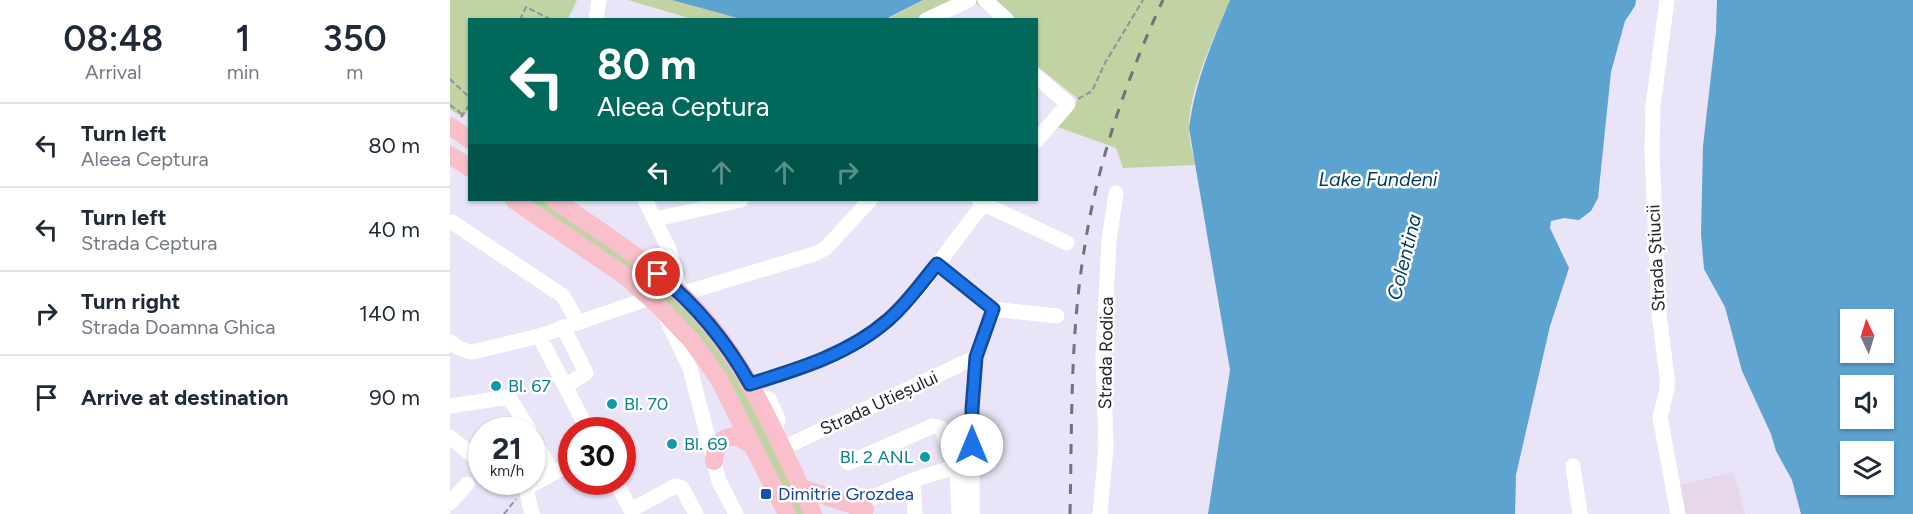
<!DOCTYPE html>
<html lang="en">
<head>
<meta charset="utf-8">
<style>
	body { margin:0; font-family:Figtree,sans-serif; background:#f2f2f3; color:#1f2937; height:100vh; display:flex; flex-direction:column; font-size:22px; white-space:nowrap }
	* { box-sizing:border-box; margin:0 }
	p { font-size:20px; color:#747a83 }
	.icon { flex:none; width:33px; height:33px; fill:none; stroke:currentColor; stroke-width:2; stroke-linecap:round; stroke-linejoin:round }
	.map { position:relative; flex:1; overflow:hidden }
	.sheet { display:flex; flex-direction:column; background:#fff; width:450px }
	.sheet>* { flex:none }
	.banner { position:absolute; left:18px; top:18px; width:570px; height:183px; border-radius:0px; box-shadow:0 2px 4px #0004; background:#00695c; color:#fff; overflow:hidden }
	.needle { width:39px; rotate:356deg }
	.controls { position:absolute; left:1390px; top:309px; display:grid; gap:12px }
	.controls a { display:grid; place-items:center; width:54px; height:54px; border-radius:0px; background:#fff; box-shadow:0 2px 4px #0004; font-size:30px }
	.speed { position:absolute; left:18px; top:417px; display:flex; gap:12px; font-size:30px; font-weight:700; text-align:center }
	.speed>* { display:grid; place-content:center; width:78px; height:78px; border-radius:50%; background:#fff; box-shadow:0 2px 4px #0004; line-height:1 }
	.speed small { font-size:15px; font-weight:400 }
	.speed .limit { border:9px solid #d22; background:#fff; color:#111 }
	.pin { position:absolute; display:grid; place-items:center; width:51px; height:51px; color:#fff; margin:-26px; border:3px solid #fff; border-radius:50%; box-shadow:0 2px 6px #0007 }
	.me { position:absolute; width:66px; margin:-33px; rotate:0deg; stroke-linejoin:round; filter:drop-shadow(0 0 4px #0008) }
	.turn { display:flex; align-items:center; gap:21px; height:126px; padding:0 30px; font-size:27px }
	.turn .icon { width:78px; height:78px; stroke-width:2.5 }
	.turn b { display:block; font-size:42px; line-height:51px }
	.lanes { display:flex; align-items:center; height:57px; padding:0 30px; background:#0003; justify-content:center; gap:30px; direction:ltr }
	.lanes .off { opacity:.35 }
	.eta { display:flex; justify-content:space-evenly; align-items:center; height:102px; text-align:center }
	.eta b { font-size:36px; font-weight:600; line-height:42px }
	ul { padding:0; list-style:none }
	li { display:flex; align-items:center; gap:18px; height:84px; padding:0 30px; border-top:2px solid #e0e1e3 }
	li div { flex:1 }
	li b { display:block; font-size:22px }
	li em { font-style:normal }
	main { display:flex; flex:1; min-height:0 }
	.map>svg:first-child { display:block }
	.education { fill:#e6d7ea }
	.green { fill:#c1d2a3 }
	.water { fill:#5ca3d0; fill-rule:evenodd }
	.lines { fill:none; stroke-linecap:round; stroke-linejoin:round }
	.path { stroke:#938f9d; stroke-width:2; stroke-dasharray:6 3; stroke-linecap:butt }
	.minor { stroke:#fff; stroke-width:15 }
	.major { stroke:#f9bfca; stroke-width:18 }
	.rail { stroke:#74717d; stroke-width:3; stroke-dasharray:10 10; stroke-linecap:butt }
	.route-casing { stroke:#114b97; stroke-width:15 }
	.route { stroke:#1a73e8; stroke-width:10 }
	.culture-dot { fill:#0f9aa8; stroke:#fff; stroke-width:2 }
	.transit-dot { fill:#1a4fb4; stroke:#fff; stroke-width:2 }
	.labels { text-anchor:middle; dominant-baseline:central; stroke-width:5; stroke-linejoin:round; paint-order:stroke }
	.street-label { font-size:18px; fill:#26242b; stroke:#fff }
	.culture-label { font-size:18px; fill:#0d838f; stroke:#fff; text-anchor:start }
	.transit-label { font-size:18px; fill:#164399; stroke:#fff; text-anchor:start }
	.water-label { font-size:20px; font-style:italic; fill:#003d5b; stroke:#fff }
</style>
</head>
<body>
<main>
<section class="sheet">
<div class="eta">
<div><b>08:48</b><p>Arrival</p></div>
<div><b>1</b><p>min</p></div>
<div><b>350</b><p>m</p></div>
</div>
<ul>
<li><svg class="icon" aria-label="left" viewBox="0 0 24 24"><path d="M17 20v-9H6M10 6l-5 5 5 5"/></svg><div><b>Turn left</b><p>Aleea Ceptura</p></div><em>80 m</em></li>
<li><svg class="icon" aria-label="left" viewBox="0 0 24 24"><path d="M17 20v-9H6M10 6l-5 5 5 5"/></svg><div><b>Turn left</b><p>Strada Ceptura</p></div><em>40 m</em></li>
<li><svg class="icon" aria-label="right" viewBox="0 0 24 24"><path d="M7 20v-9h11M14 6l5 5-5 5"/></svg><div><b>Turn right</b><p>Strada Doamna Ghica</p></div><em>140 m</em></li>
<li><svg class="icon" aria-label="arrive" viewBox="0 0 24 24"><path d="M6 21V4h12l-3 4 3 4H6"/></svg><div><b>Arrive at destination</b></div><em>90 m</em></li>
</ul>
</section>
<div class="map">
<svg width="1463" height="514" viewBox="0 0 1463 514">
	<rect width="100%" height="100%" fill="#e9e4f7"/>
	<path class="education" d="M1284,472L1295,514H1235L1230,485Z"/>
	<path class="green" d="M0,0H127L118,19L20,20L19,109L13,118L0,109Z
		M178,0H230L300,19H242Z
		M473,0H780C765,35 738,91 739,129C739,141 743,154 746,165L673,168L666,148L605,126L628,99L587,66L586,20L549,19L524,2L492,19L436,20Z
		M75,200H93L176,257L240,313L282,366L314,428L355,514H344L263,359Z"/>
	<path class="water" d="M222,0H473L436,19L295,20Z
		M780,0H1186L1185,6L1175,21L1161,72L1148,198L1141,211L1129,220L1114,218L1101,221L1100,228L1119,268L1100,326L1066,475L1065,514H758L780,370L739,128C746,79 761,45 780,0Z
		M1267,0H1463V514H1351L1342,480L1326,451L1321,434L1292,371L1275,307L1254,269L1251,234L1253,146L1266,32ZM1401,320H1434V352H1401ZM1401,386H1434V418H1401ZM1401,452H1434V484H1401Z"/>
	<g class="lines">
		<path class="path" d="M70,20L76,7L102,20
			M0,79L20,98
			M628,99L642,91L655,63L693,0
			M0,105L12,114
			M11,117L20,104
			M46,430L58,417
			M54,514L66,499"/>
		<path class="minor" d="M535,0L557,20
			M1217,0L1203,106L1202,151L1209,314L1217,377V389L1210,417L1228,514
			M146,20L149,0
			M476,20L519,0
			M586,76L618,104L586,141
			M195,200L219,249L231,294L364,254L376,248L420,200
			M529,200L534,204L617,243
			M206,219L291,200
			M2,222L113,296L128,322
			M487,264L543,309L607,316
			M217,320L240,368L269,481L286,514
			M113,327L136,373L115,386
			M89,336L138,430
			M0,342L9,348L20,352L31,350L89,336L200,298
			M300,384C349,369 402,354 441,318C478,283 505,238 537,200
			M305,395L319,399L328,419L325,432
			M0,406L59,397L79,430
			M0,437L32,463
			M82,437L103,473
			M331,449L526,357
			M398,463L483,426L491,428L507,465L509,514
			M1123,466L1130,514
			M463,480L465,514
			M58,482L76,488L122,463
			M166,482L183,514
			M76,488L82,514
			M419,499L463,480L515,464
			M0,503L17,484
			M181,510L225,486L232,488L246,514
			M522,514V409L526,357L543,309
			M650,514L656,447L653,356L659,241L666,193"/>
		<path class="major" d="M0,126L20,140
			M0,155L20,168
			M64,200L175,276L208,305L242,341L269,379L337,514
			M105,200C157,236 213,270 255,319C302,374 332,448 363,514
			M264,461C265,447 270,437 286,436L302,445
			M351,488L415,509"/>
		<path class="rail" d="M620,514C622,426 620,337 634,251C647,163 676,80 713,0"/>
	</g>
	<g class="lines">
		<defs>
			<path id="route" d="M208,274C246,305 276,341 300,384C349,369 399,354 438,320C457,304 472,282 487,264L543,309L526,357L522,409V445"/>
		</defs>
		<use href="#route" class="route-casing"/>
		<use href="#route" class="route"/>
	</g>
	<g class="culture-dot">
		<circle cx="46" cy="386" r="6"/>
		<circle cx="162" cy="404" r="6"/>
		<circle cx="222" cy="444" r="6"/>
		<circle cx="475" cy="457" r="6"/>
	</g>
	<rect class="transit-dot" x="310" y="488" width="12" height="12" rx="3"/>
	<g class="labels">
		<g class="street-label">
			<text transform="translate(1206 258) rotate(-93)">Strada Știucii</text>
			<text transform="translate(656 353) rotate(-89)">Strada Rodica</text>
			<text transform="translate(429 403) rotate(-25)">Strada Utieșului</text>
		</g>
		<g class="culture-label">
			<text x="58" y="386">Bl. 67</text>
			<text x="174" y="404">Bl. 70</text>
			<text x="234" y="444">Bl. 69</text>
			<text x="463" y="457" text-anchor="end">Bl. 2 ANL</text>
		</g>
		<g class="transit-label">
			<text x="328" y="494">Dimitrie Grozdea</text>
		</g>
		<g class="water-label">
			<text x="928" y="179">Lake Fundeni</text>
			<text transform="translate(954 257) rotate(-76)">Colentina</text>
		</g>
	</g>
</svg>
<div class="controls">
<a><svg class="needle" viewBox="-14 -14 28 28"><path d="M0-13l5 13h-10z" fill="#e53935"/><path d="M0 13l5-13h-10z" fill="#747a83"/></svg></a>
<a><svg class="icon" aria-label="sound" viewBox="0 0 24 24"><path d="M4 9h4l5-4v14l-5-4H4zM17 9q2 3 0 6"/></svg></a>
<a><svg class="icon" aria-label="layers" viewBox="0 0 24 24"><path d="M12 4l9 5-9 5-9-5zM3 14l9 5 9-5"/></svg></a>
</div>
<div class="speed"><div>21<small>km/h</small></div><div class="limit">30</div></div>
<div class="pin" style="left:208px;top:274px;background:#d93025"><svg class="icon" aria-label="arrive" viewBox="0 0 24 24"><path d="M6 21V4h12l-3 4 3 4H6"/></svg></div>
<svg class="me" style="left:522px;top:445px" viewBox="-20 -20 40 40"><circle r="19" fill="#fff"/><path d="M0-13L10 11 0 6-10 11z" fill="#1a73e8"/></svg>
<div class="banner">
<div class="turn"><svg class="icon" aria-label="left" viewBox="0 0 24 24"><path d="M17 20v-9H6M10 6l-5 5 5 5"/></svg><div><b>80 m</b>Aleea Ceptura</div></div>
<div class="lanes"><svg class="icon" aria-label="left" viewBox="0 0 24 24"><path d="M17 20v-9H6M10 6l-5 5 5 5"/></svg><svg class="icon off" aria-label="ahead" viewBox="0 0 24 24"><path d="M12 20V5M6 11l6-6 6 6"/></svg><svg class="icon off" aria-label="ahead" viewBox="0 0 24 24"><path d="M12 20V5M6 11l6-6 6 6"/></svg><svg class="icon off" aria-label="right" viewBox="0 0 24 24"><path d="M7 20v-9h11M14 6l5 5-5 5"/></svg></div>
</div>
</div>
</main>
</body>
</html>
